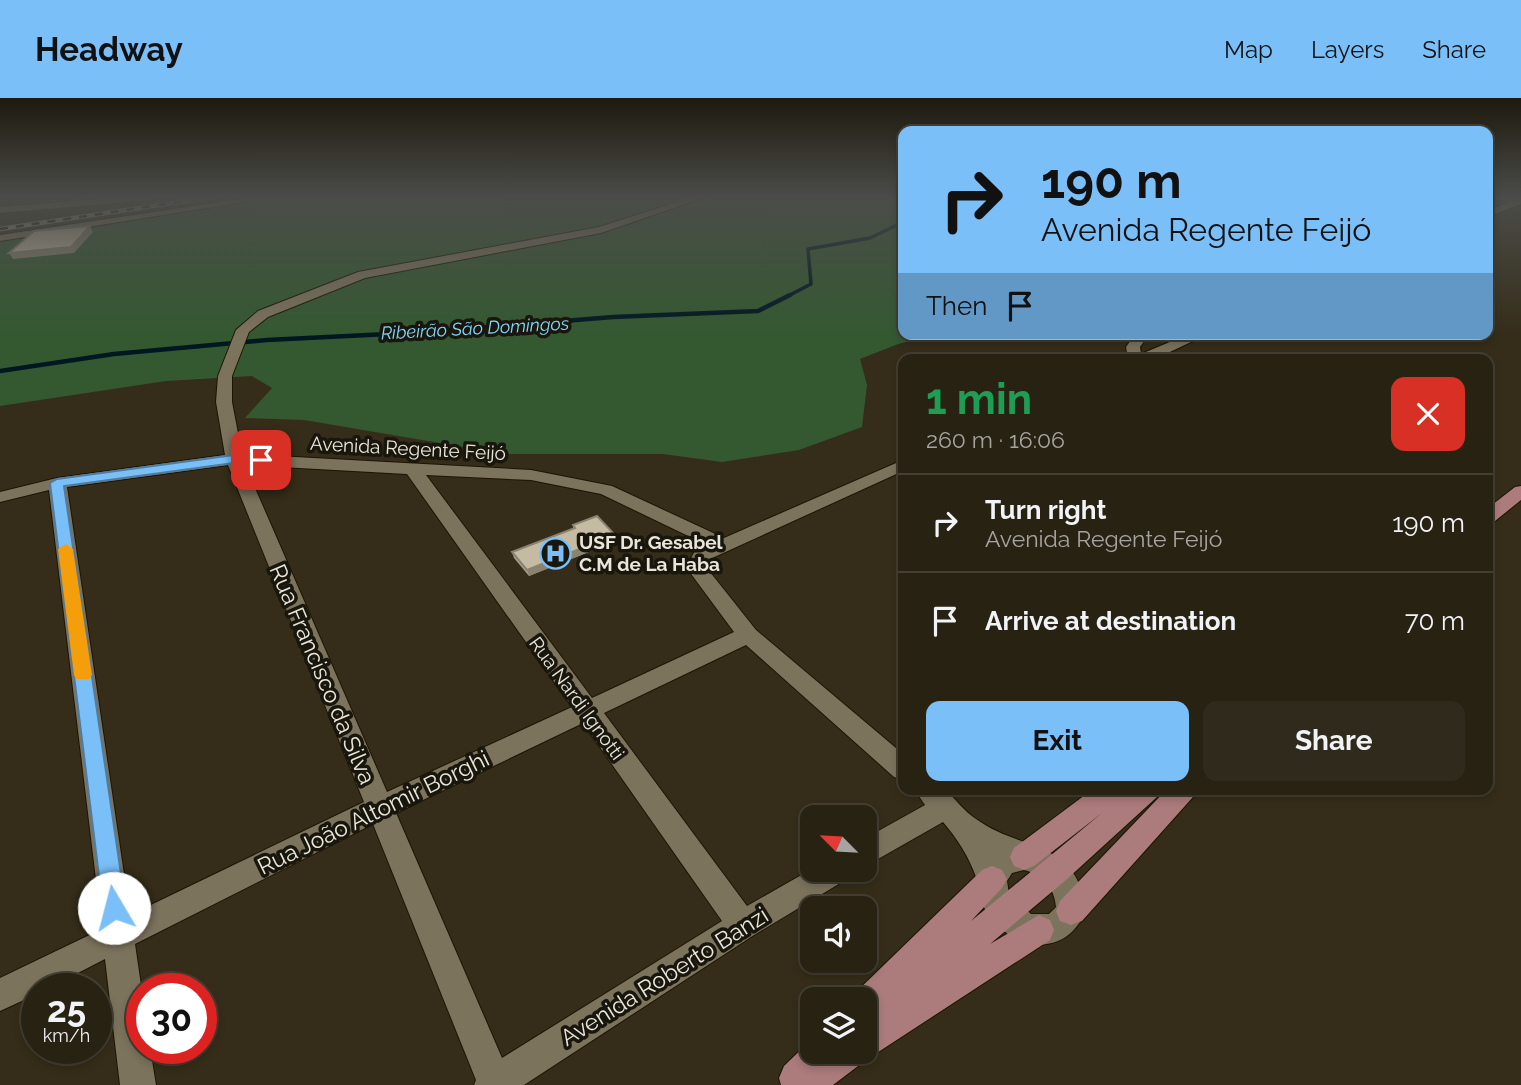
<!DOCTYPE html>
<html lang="en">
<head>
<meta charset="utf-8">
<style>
	body { margin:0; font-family:Raleway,sans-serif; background:#302a1c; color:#f1f3f6; height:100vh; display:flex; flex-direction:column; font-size:26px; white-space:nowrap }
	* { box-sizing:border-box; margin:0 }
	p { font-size:23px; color:#a5a4a0 }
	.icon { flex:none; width:38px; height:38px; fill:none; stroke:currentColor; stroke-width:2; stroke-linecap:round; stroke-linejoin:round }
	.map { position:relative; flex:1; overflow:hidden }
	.side { position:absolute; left:898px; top:256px; width:595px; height:441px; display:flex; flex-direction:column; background:#282213; border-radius:14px; box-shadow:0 4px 10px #0003,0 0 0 2px #443f33 }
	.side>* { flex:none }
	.banner { position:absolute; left:898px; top:28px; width:595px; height:214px; border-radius:14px; box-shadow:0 4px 10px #0003,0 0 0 2px #443f33; background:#7abff8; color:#111; overflow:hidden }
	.needle { width:46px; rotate:294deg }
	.tools { position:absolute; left:800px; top:707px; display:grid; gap:14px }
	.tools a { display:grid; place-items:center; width:77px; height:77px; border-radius:14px; background:#282213; box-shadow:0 4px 10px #0003,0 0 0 2px #443f33; font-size:35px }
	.speed { position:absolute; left:21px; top:875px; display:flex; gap:14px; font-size:35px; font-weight:700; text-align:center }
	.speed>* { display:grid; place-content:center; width:91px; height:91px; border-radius:50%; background:#282213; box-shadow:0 4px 10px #0003,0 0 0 2px #443f33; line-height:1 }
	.speed small { font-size:18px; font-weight:400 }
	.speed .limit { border:10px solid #d22; background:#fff; color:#111 }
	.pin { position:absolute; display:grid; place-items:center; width:60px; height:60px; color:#fff; margin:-30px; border-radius:14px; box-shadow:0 4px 10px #0006 }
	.me { position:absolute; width:77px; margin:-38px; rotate:352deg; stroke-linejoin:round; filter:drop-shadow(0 0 5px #0008) }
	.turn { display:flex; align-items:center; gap:24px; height:147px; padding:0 28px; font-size:32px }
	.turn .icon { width:91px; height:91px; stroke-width:2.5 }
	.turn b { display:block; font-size:49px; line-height:60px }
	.then { display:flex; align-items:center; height:66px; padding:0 28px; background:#0003; gap:14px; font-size:26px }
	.round { display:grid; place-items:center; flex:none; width:74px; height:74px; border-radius:14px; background:#302a1c }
	.summary { display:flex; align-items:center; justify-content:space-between; height:119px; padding:0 28px }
	h1 { font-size:42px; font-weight:700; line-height:52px; color:#1e9e55 }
	.action { display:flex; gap:14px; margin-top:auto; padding:14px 28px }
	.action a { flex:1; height:80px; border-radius:14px; background:#7abff8; color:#111; font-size:28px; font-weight:700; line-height:80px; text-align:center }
	.action a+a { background:#302a1c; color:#f1f3f6 }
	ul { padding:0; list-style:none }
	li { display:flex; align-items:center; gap:21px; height:98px; padding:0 28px; border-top:2px solid #443f33 }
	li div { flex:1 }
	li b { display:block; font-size:26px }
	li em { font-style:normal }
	header { display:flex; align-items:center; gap:42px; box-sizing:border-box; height:98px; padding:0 35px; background:#7abff8; color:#111 }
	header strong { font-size:33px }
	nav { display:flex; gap:38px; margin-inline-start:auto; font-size:24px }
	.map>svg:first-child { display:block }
	.green { fill:#345931 }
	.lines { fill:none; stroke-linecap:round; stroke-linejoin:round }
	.stream-far1 { stroke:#001721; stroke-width:3.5 }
	.stream { stroke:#001721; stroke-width:4.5 }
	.minor-casing { stroke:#1d1503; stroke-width:2 }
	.major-casing { stroke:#1d1503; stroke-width:2 }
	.minor { fill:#7c735d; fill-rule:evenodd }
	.major { fill:#ac7b7c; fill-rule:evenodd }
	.rail-casing { stroke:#968f80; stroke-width:4.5 }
	.rail { stroke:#19160d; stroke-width:2.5; stroke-dasharray:8; stroke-linecap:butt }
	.wall { fill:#a9a18c }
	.shaded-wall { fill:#8a8372 }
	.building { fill:#c5bba3; stroke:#8a8372; stroke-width:2 }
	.route { fill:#7abff8; stroke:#4f7ca1; stroke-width:2 }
	.slow { fill:#f59e0b }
	.labels { text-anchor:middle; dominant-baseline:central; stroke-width:7; stroke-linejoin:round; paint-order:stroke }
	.far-water-label { font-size:18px; font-style:italic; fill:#81d8fd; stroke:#19160d }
	.street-label { font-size:19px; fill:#ebe6da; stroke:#19160d }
	.poi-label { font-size:19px; font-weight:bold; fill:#ebe6da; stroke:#19160d; text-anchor:start }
	.near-street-label { font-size:23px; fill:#ebe6da; stroke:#19160d }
</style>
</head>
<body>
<header>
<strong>Headway</strong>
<nav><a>Map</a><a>Layers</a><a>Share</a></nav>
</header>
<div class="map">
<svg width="1521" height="987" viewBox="0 0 1521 987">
	<rect width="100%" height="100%" fill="#352d19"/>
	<path class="green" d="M278,99H903V236H939L898,246L860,261L867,287L862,329L799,352L722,364L663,356H505L304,322L245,320L272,290L252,278L166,283L0,308V143Z"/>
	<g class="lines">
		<path class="stream-far1" d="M786,199L811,186L808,151L870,140L903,124"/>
		<path class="stream" d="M0,273L114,256L267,242L428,234L613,219L758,213L790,197"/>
		<defs>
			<path id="minor" d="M121,99H156L151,102L0,115V109Z
				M254,99H276L0,143V137Z
				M692,99H706L601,135L365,180L268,219L249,234L232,278V304L242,356L531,372L612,388L724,440L903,362V373L710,461L706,469L756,532L903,656V682L894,679L746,547L604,615L747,808L812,771L851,772L847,781L754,837L524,987H474L476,982L373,726L135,846L142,894V950H150L156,987H120L105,861L47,891H37V896L0,913V880L102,831L49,392L0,404V394L57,380L225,357L216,304L218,278L236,232L258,213L358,174L599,129ZM228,367L364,704L130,817L67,389ZM245,367L407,376L572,609L387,694ZM426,377L531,382L601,396L707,447L695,453L686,469L734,534L592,600ZM583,625L722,823L502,960L396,715Z
				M1521,99V106L1488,119V113Z
				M1135,236H1149L1140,249L1141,256L1189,236H1208L1155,261H1128L1126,249Z
				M914,691H945C954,700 965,714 976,721C1023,755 1077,740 1086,813C1078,830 1067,843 1047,846C1016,851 986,823 978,795C977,790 978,784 976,779C969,759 957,740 943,724L864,769V741L925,707ZM1024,772C1044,777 1054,789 1056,809L1049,816H1031L1009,796L1007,783L1012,775Z"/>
			<path id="major" d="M1521,388V402L1495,423L1488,425V410L1515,389Z
				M1093,691H1126L1124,696L1129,691H1161L1157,699L1066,782L990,846L1039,817L1050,822L1054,832L1050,842L866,962L833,987H781L779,980L784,968L812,941V954H864V901H851L852,898L982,772L992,768L1002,772L1007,781L1002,790L971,823L1102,715L1034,768L1024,772L1014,768L1010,759L1014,750Z
				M1167,691H1197L1193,699L1082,823L1071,827L1060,823L1056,813L1060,803Z"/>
		</defs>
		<use href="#minor" class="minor-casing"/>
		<use href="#major" class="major-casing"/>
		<use href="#minor" class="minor"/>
		<use href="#major" class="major"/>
		<defs>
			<path id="rail" d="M0,131L212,99"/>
		</defs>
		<use href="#rail" class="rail-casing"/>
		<use href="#rail" class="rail"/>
	</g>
	<path class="wall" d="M573,427L615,437L616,443L529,478L514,460L512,454L573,431Z"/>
	<path class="shaded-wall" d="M90,128L93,134L74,155L13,161L9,155Z
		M615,437L616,443L529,478L527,472Z"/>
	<path class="building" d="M90,128L71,149L9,155L34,133Z
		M597,418L615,437L527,472L512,454L575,430L573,427Z"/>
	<linearGradient id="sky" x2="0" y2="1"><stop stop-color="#1d190e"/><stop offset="0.42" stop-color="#4b4c49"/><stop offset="1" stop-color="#4b4c49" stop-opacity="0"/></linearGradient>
	<rect width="1521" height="237" fill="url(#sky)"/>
	<path class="route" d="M234,357L261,359L267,362L261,366L234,365L64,388L126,810L122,818L114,821L106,818L103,810L50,385L57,381Z"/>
	<path class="slow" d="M66,446L73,451L92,577L89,581H76L74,577L58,451Z"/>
	<defs>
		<symbol id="hospital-ring" viewBox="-11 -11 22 22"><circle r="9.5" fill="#19160d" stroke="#7abff8" stroke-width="1.5"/><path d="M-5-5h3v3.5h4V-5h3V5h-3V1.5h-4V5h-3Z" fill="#7abff8"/></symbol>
	</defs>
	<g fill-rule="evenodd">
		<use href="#hospital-ring" x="538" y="438" width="35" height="35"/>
	</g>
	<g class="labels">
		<g class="far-water-label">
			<text transform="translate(475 230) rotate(-3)">Ribeirão São Domingos</text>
		</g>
		<g class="street-label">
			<text transform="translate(408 350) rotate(3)">Avenida Regente Feijó</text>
			<text transform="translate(577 600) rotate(54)">Rua Nardi Ignotti</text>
		</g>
		<g class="poi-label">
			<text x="579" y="444">USF Dr. Gesabel<tspan x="579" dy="22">C.M de La Haba</tspan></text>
		</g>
		<g class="near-street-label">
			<text transform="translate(323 576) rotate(67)">Rua Francisco da Silva</text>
			<text transform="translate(373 714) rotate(-26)">Rua João Altomir Borghi</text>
			<text transform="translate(664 878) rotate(-32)">Avenida Roberto Banzi</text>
		</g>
	</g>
</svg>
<div class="tools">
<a><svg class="needle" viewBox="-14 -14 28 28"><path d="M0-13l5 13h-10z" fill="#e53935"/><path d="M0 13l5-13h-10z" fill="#a5a4a0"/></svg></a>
<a><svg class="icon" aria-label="sound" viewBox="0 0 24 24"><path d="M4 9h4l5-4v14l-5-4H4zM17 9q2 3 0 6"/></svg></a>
<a><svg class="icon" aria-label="layers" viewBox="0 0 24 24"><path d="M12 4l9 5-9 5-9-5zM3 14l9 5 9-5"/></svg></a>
</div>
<div class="speed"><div>25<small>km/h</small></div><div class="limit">30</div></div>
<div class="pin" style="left:261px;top:362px;background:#d93025"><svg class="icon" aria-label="arrive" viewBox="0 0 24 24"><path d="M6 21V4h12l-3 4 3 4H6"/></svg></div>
<svg class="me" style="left:114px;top:810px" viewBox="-20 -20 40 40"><circle r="19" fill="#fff"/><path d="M0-13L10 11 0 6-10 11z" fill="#7abff8"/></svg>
<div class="banner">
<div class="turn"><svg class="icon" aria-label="right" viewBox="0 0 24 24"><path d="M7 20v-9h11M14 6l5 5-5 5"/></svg><div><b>190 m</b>Avenida Regente Feijó</div></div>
<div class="then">Then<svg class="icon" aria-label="arrive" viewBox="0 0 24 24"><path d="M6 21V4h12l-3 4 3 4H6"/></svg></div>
</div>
<section class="side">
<div class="summary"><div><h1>1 min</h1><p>260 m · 16:06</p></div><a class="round" style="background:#d93025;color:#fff"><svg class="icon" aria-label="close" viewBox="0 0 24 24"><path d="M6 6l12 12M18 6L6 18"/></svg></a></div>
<ul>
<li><svg class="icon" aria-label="right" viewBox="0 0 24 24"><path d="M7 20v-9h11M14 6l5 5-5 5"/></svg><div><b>Turn right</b><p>Avenida Regente Feijó</p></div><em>190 m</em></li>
<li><svg class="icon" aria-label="arrive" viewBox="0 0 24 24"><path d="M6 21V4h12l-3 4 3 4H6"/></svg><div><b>Arrive at destination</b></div><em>70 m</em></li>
</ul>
<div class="action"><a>Exit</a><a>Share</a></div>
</section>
</div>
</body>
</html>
